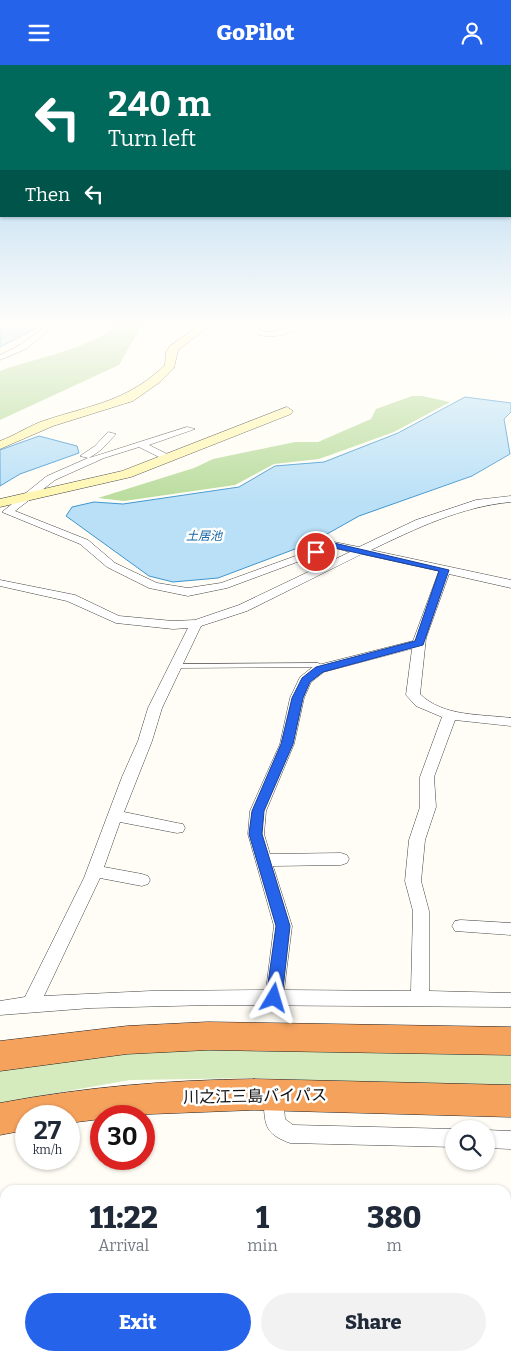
<!DOCTYPE html>
<html lang="en">
<head>
<meta charset="utf-8">
<style>
	body { margin:0; font-family:Bitter,"Noto Sans JP",serif; background:#f2f2f3; color:#1f2937; height:100vh; display:flex; flex-direction:column; font-size:19px; white-space:nowrap }
	* { box-sizing:border-box; margin:0 }
	p { font-size:16px; color:#747a83 }
	.icon { flex:none; width:28px; height:28px; fill:none; stroke:currentColor; stroke-width:2; stroke-linecap:round; stroke-linejoin:round }
	.map { position:relative; flex:1; overflow:hidden }
	.drawer { position:absolute; left:0px; top:1120px; width:511px; height:176px; display:flex; flex-direction:column; background:#fff; border-radius:15px 15px 0 0; box-shadow:0 1px 4px #0004 }
	.drawer>* { flex:none }
	.top-card { position:absolute; left:0px; top:0px; width:511px; height:152px; box-shadow:0 1px 4px #0004; background:#00695c; color:#fff; overflow:hidden }
	.tools { position:absolute; left:445px; top:1055px; display:grid; gap:10px }
	.tools a { display:grid; place-items:center; width:50px; height:50px; border-radius:50%; background:#fff; box-shadow:0 1px 4px #0004; font-size:25px }
	.speed { position:absolute; left:15px; top:1040px; display:flex; gap:10px; font-size:25px; font-weight:700; text-align:center }
	.speed>* { display:grid; place-content:center; width:65px; height:65px; border-radius:50%; background:#fff; box-shadow:0 1px 4px #0004; line-height:1 }
	.speed small { font-size:12px; font-weight:400 }
	.speed .limit { border:8px solid #d22; background:#fff; color:#111 }
	.pin { position:absolute; display:grid; place-items:center; width:42px; height:42px; color:#fff; margin:-21px; border:2px solid #fff; border-radius:50%; box-shadow:0 1px 5px #0007 }
	.me { position:absolute; width:55px; margin:-28px; rotate:7deg; stroke-linejoin:round; filter:drop-shadow(0 0 4px #0008) }
	.turn { display:flex; align-items:center; gap:18px; height:105px; padding:0 25px; font-size:22px }
	.turn .icon { width:65px; height:65px; stroke-width:2.5 }
	.turn b { display:block; font-size:35px; line-height:42px }
	.then { display:flex; align-items:center; height:48px; padding:0 25px; background:#0003; gap:10px; font-size:19px }
	.eta { display:flex; justify-content:space-evenly; align-items:center; height:85px; text-align:center }
	.eta b { font-size:30px; font-weight:800; line-height:35px }
	.action { display:flex; gap:10px; margin-top:auto; padding:10px 25px }
	.action a { flex:1; height:58px; border-radius:30px; background:#2563eb; color:#fff; font-size:20px; font-weight:800; line-height:58px; text-align:center }
	.action a+a { background:#f2f2f3; color:#1f2937 }
	header { display:flex; justify-content:space-between; align-items:center; height:65px; padding:0 25px; background:#2563eb; color:#fff; font-size:22px; font-weight:800 }
	.map>svg:first-child { display:block }
	.green { fill:#d5ebbd }
	.forest { fill:#b9dc9c }
	.water { fill:#b9e0f7; stroke:#3f96cf }
	.lines { fill:none; stroke-linecap:round; stroke-linejoin:round }
	.lane-casing { stroke:#444; stroke-width:1 }
	.street-casing { stroke:#444; stroke-width:1 }
	.secondary-casing { stroke:#333; stroke-width:1 }
	.highway-casing { stroke:#222; stroke-width:1 }
	.lane { fill:#fff; fill-rule:evenodd }
	.street { fill:#fff; fill-rule:evenodd }
	.secondary { fill:#fff6b0; fill-rule:evenodd }
	.highway { fill:#f5a25d; fill-rule:evenodd }
	.shaded-wall { fill:#3f3936 }
	.building { fill:#5a524d; stroke:#3f3936 }
	.route { fill:#2563eb; stroke:#184099 }
	.labels { text-anchor:middle; dominant-baseline:central; stroke-width:5; stroke-linejoin:round; paint-order:stroke }
	.far-water-label { font-size:12px; font-style:italic; fill:#1768a6; stroke:#fff }
	.near-street-label { font-size:16px; fill:#111; stroke:#fff }
</style>
</head>
<body>
<header><svg class="icon" aria-label="menu" viewBox="0 0 24 24"><path d="M4 6h16M4 12h16M4 18h16"/></svg>GoPilot<svg class="icon" aria-label="person" viewBox="0 0 24 24"><circle cx="12" cy="8" r="4"/><path d="M4 21q1-7 8-7t8 7"/></svg></header>
<div class="map">
<svg width="511" height="1296" viewBox="0 0 511 1296">
	<rect width="100%" height="100%" fill="#fffdf5"/>
	<path class="green" d="M169,985L440,986L511,988V1023L253,1013L130,1015L0,1038V1006L57,995Z"/>
	<path class="forest" d="M118,258H143L119,300L0,355V306C34,293 93,284 118,258Z
		M412,331H422L450,337L394,367L319,394L274,399L235,420L124,436L98,433L194,403L213,394L295,377H318L371,354L376,344Z"/>
	<path class="water" d="M0,258H41L37,263L0,282Z
		M465,332L511,338V347L504,354L510,389L472,411L359,451L311,478L218,513L173,517L149,511L66,451L72,442L94,437L123,439L239,422L275,401L324,397L398,368Z
		M39,371L77,381L79,388L20,409L0,421V385Z
		M511,1256V1296H481L484,1291H506V1261Z"/>
	<g class="lines">
		<defs>
			<path id="lane" d="M318,598L328,603L325,605L317,602L176,603L173,601L176,599Z"/>
			<path id="street" d="M49,258H58L26,284L0,295V290L20,280Z
				M254,258H262L258,264C274,273 290,258 306,258C293,269 263,279 250,264Z
				M187,362L195,364L149,380L171,391V395H165L139,382L104,393L55,415L15,446L88,475L115,498L157,518L188,523L221,518L334,477L359,482L416,455L476,435L511,431V437C460,442 417,463 371,485L511,515V523L449,509L426,573L420,629C443,652 481,649 511,653V661L455,655L434,712L436,742L425,775L421,816L429,846V926L511,928V942L211,940L91,943L0,950V936L25,932L84,813L122,712L138,676L148,643L188,563L173,564L116,558L67,536L0,521V515L75,530L119,551L173,556L195,555L239,540L350,487L335,483L227,523L188,531L149,523L107,502L80,479L2,447L47,411L88,393L80,391L95,381L108,367L116,369L101,385L89,393ZM362,489L439,506L413,576L314,601L300,612L290,633L280,679L250,746L248,769L274,861L266,925L151,926L44,931L100,813L142,821L148,819L150,815L148,811L142,809L104,802L120,757L177,768L183,767L185,763L183,759L177,758L124,747L152,676L162,643L201,561L247,546ZM412,584L406,630L416,641L442,652L420,712V742L409,775L405,816L413,846L411,926L284,925L292,861L273,801L341,800L347,798L349,794L347,790L341,788L270,789L264,769L266,746L294,679L304,633L311,617L324,607Z
				M461,855L511,858V870L455,866L452,861L455,856Z
				M273,1020L280,1023L283,1029L285,1054L293,1060L454,1064V1082L290,1078C269,1070 265,1064 264,1043C263,1035 263,1030 266,1023Z
				M486,1065L511,1066V1084L486,1083Z"/>
			<path id="secondary" d="M202,258H213L178,285L174,303L160,317L133,336L53,361L0,384V376C16,370 30,360 46,355C92,340 128,336 165,300L166,287L170,281Z
				M287,342L293,346L291,349L131,412L0,442V434L122,406Z"/>
			<path id="highway" d="M208,957L511,962V990L208,985L127,989L0,1006V976L127,961Z
				M254,1014L511,1020V1052L254,1045L101,1051V1054L69,1058V1051H26V1065L0,1070V1038C85,1022 168,1015 254,1014Z"/>
		</defs>
		<use href="#lane" class="lane-casing"/>
		<use href="#street" class="street-casing"/>
		<use href="#secondary" class="secondary-casing"/>
		<use href="#highway" class="highway-casing"/>
		<use href="#lane" class="lane"/>
		<use href="#street" class="street"/>
		<use href="#secondary" class="secondary"/>
		<use href="#highway" class="highway"/>
	</g>
	<path class="shaded-wall" d="M5,1265V1291L4,1296H0V1280Z"/>
	<path class="building" d="M0,1193L5,1199V1265L0,1280Z"/>
	<linearGradient id="sky" x2="0" y2="1"><stop stop-color="#95c6ee"/><stop offset="0.59" stop-color="#fffefa"/><stop offset="1" stop-color="#fffefa" stop-opacity="0"/></linearGradient>
	<rect width="511" height="439" fill="url(#sky)"/>
	<path class="route" d="M334,478L449,505L423,580L323,607L310,617L303,633L293,679L264,746L262,769L290,861L282,933L279,937L274,939L269,937L266,933L276,861L249,769L252,746L281,679L292,633L302,613L316,602L415,576L439,506L335,483L316,490L311,487Z"/>
	<g class="labels">
		<g class="far-water-label">
			<text x="204" y="471">土居池</text>
		</g>
		<g class="near-street-label">
			<text transform="translate(255 1031) rotate(-1)">川之江三島バイパス</text>
		</g>
	</g>
</svg>
<div class="tools">
<a><svg class="icon" aria-label="search" viewBox="0 0 24 24"><circle cx="10" cy="10" r="6"/><path d="M15 15l6 6"/></svg></a>
</div>
<div class="speed"><div>27<small>km/h</small></div><div class="limit">30</div></div>
<div class="pin" style="left:316px;top:487px;background:#d93025"><svg class="icon" aria-label="arrive" viewBox="0 0 24 24"><path d="M6 21V4h12l-3 4 3 4H6"/></svg></div>
<svg class="me" style="left:274px;top:933px" viewBox="-20 -20 40 40"><path d="M0-17L14 15 0 8-14 15z" fill="#2563eb" stroke="#fff" stroke-width="4"/></svg>
<div class="top-card">
<div class="turn"><svg class="icon" aria-label="left" viewBox="0 0 24 24"><path d="M17 20v-9H6M10 6l-5 5 5 5"/></svg><div><b>240 m</b>Turn left</div></div>
<div class="then">Then<svg class="icon" aria-label="left" viewBox="0 0 24 24"><path d="M17 20v-9H6M10 6l-5 5 5 5"/></svg></div>
</div>
<section class="drawer">
<div class="eta">
<div><b>11:22</b><p>Arrival</p></div>
<div><b>1</b><p>min</p></div>
<div><b>380</b><p>m</p></div>
</div>
<div class="action"><a>Exit</a><a>Share</a></div>
</section>
</div>
</body>
</html>
